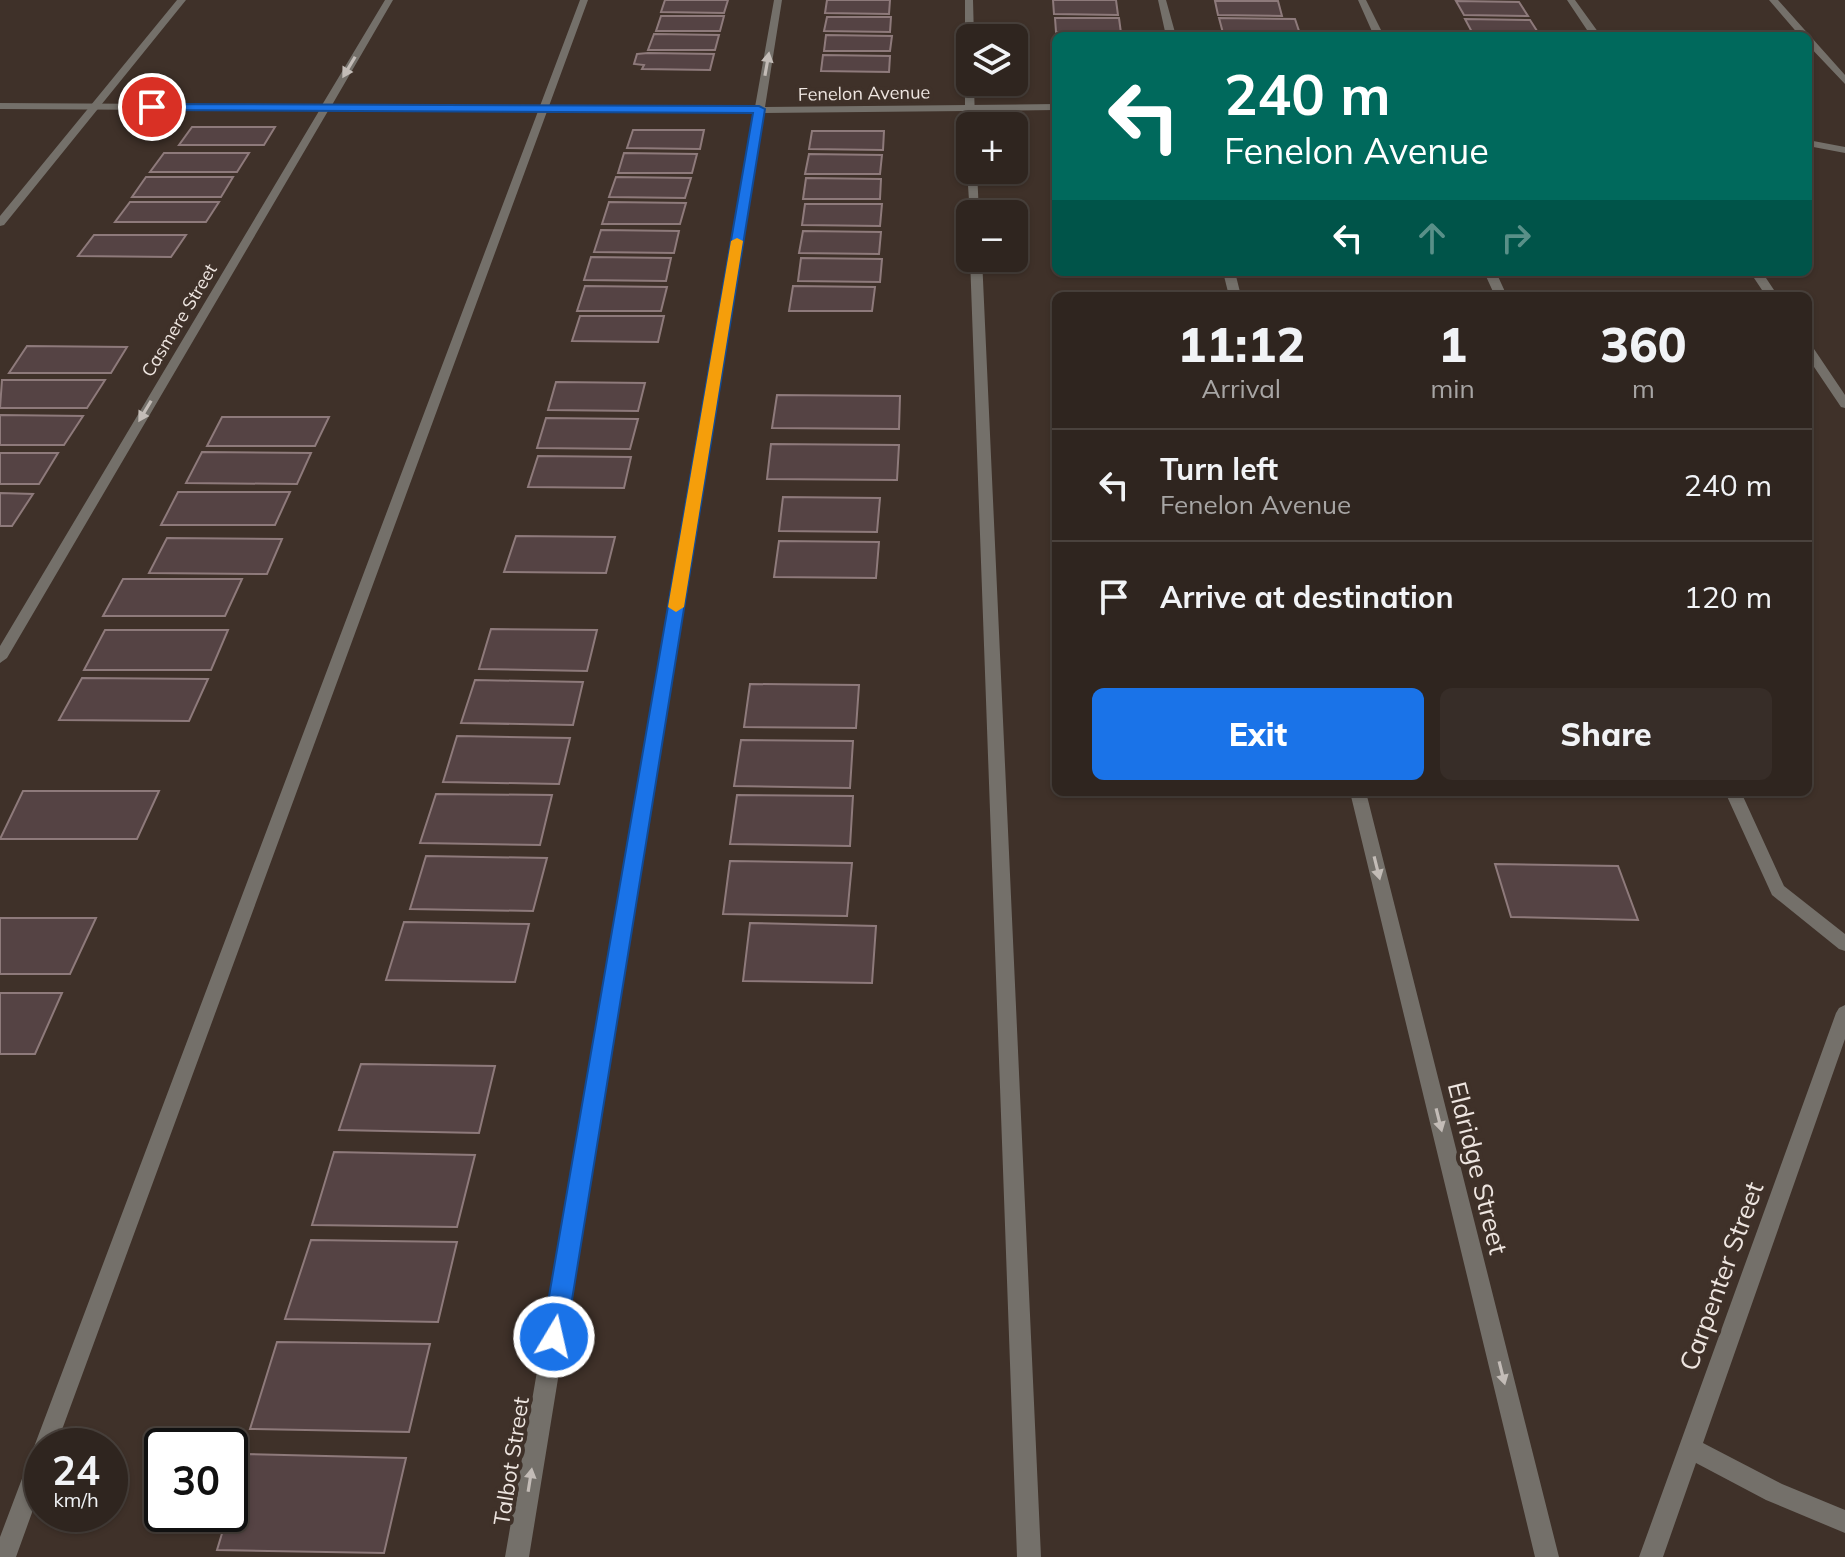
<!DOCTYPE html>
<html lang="en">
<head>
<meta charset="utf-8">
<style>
	body { margin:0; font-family:Mulish,sans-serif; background:#372d28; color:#f1f3f6; height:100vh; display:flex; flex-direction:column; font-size:30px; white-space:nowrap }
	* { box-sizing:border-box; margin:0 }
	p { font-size:26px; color:#a7a5a4 }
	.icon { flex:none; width:44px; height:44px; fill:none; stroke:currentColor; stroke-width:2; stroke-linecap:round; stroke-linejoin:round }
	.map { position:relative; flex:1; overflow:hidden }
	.side { position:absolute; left:1052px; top:292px; width:760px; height:504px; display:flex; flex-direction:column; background:#2f251f; border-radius:12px; box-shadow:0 2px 6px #0004,0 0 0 2px #4a423d }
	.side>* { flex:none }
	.hud { position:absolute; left:1052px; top:32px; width:760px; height:244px; border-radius:12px; box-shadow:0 2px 6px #0004,0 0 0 2px #4a423d; background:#00695c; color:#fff; overflow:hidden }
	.fabs { position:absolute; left:956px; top:24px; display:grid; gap:16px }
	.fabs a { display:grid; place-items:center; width:72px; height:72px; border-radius:12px; background:#2f251f; box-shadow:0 2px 6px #0004,0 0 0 2px #4a423d; font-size:40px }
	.speed { position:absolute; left:24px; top:1428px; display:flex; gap:16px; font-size:40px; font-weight:700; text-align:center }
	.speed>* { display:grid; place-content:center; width:104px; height:104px; border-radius:50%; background:#2f251f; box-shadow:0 2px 6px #0004,0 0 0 2px #4a423d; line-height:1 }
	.speed small { font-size:20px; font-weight:400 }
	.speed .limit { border:4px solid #111; border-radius:12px; background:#fff; color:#111 }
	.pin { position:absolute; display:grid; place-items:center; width:68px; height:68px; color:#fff; margin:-34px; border:4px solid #fff; border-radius:50%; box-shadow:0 2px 8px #0007 }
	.me { position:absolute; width:88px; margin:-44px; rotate:9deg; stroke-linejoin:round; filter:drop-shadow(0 0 6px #0008) }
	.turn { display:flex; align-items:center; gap:28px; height:168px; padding:0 40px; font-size:36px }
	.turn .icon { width:104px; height:104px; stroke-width:2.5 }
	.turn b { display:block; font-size:56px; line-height:68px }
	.lanes { display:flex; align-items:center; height:76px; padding:0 40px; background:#0003; justify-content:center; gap:40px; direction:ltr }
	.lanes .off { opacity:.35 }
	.eta { display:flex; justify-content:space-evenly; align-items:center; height:136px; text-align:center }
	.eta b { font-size:48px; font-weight:800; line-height:56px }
	.button { display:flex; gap:16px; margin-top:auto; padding:16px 40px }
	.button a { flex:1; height:92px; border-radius:12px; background:#1a73e8; color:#fff; font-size:32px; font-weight:800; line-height:92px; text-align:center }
	.button a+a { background:#372d28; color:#f1f3f6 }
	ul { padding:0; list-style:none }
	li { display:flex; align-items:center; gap:24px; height:112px; padding:0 40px; border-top:2px solid #4a423d }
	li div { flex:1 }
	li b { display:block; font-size:30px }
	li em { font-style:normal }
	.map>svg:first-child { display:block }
	.building { fill:#554344; stroke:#8e7a7b; stroke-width:2 }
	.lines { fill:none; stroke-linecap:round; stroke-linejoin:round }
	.service { fill:#74706a; fill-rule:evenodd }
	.minor { fill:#74706a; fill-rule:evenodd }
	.oneway { fill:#c3bcb7 }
	.route { fill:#1a73e8; stroke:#114b97; stroke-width:2 }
	.slow { fill:#f59e0b }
	.labels { text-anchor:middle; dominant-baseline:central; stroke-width:8; stroke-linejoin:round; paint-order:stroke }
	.far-street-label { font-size:18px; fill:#eee5e0; stroke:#3f3129 }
	.street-label { font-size:22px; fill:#eee5e0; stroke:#3f3129 }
	.near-street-label { font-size:26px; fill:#eee5e0; stroke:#3f3129 }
</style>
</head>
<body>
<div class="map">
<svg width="1845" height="1557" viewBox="0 0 1845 1557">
	<rect width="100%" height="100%" fill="#3f3129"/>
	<path class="building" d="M665,0H728L724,13L661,12Z
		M827,0H890L889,14L825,13Z
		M1053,0H1116L1118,15L1054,14Z
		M1215,1H1278L1282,16L1218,15Z
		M1456,1L1519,2L1528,16L1464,15Z
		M661,16H724L720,31H656Z
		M827,17H891L890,32L824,31Z
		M1055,18H1119L1121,33L1056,32Z
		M1219,18L1295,19L1300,34L1223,33Z
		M1465,19L1530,20L1539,34H1473Z
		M654,34L719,35L715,50H648Z
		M826,35L892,36L890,51H824Z
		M637,54L648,53L714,54L710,70L642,69L644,65L634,64Z
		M823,55L890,56L889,72L821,71Z
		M192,127H275L264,145H179Z
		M633,130H704L700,149L627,148Z
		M812,131H884L883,150L809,149Z
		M164,153H249L237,172H150Z
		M624,153L697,154L692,173H618Z
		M809,154L882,155L880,174H805Z
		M146,177H233L221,197H132Z
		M616,177L691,178L685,198L609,197Z
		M806,178L881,179L880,199H803Z
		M130,202H219L206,222H115Z
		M609,202L686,203L680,224H602Z
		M805,204H882L880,226L802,225Z
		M601,230L679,231L674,253L594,252Z
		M803,231L881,232L879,254L799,253Z
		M94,235H186L171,257L78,256Z
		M591,257L671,258L666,281L584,280Z
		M801,258L882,259L880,282L798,281Z
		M585,286L667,287L661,311H577Z
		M793,286L875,287L872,311H789Z
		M580,316H664L658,342L572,341Z
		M27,346L127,347L111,373H9Z
		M2,380H105L87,408H0Z
		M556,382L645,383L638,411L548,410Z
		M777,395L900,396L899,429L772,428Z
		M0,415L83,416L64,445H0Z
		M222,417H329L315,446H207Z
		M546,418L638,419L630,449L537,448Z
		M771,444L899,445L897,480L767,479Z
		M202,452L311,453L297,484L186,483Z
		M0,453H58L39,484H0Z
		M538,456L631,457L624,488L528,487Z
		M178,492H290L275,525H161Z
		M0,493L33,494L12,526H0Z
		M783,497L880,498L877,532L779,531Z
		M516,536L615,537L606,573L504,572Z
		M167,538L282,539L267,574L149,573Z
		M779,541L879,542L876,578L774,577Z
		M123,579H242L225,616H103Z
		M491,629L597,630L587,671L479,669Z
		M105,630H228L211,670H84Z
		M82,678L208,679L189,721L59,720Z
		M475,680L583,682L573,725L461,723Z
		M750,684L859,685L856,728L744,727Z
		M457,736L570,738L559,784L443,782Z
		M741,740L853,741L850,788L734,786Z
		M23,791H159L137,839H0Z
		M436,794L552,795L540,845L420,843Z
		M737,795L853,796L850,846L730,844Z
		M426,856L547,858L533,911L410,909Z
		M730,861L852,863L847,916L723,914Z
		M1495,864L1618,866L1638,920L1511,917Z
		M0,918H96L70,974H0Z
		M404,922L529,924L515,982L386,980Z
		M750,923L876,926L872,983L743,981Z
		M0,993H62L35,1054H0Z
		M361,1064L495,1066L479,1133L339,1130Z
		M334,1152L475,1155L457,1227L312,1225Z
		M311,1240L457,1242L438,1322L285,1319Z
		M277,1342L430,1344L409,1432L250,1429Z
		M246,1454L406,1458L384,1553L217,1550Z"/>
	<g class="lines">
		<path class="service" d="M177,0H186L4,225L0,226V216Z
			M580,0H588L56,1446H42V1485L16,1557H0V1537Z
			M965,0H973L974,38H970V82H974L975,126H970V129L965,126Z
			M1358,0H1366L1384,36H1374Z
			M1769,0H1778L1845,75V84L1808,45V36H1800Z
			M970,167V170H977L979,214L970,216L967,170Z
			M970,258H982L1041,1557H1017Z
			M1484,272H1496L1507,296H1495Z
			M1725,792H1741L1784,886L1845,934V951L1839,949L1772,895Z"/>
		<path class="minor" d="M385,0H393L332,105L755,107L774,0H782L765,107L1056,104V110L764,113L529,1557H505L754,113L328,111L7,658L0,663V646L319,111L0,109V103L322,105Z
			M1158,0H1166L1176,36H1166Z
			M1567,0H1575L1601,36H1591Z
			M1808,140L1845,147V153L1808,146Z
			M1223,272H1235L1241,296H1229Z
			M1750,272H1762L1778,296H1766Z
			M1808,345L1812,346L1845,395V408L1841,407L1808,358Z
			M1350,792H1366L1559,1557H1535Z
			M1845,1005V1039L1703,1443L1782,1484L1845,1510V1533L1766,1500L1696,1463L1663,1557H1639L1836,1013L1839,1008Z"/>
	</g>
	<defs><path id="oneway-solid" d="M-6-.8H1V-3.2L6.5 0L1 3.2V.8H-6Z" transform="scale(2)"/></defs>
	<g class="oneway">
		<use href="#oneway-solid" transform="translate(767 64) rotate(-80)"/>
		<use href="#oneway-solid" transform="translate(349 67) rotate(121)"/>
		<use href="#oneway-solid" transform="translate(145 411) rotate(121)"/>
		<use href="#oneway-solid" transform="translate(1377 868) rotate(76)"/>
		<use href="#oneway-solid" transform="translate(1439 1120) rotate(76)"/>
		<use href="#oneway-solid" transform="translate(1502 1373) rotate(76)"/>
		<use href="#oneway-solid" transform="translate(530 1480) rotate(-81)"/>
	</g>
	<path class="route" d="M148,104L759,106L765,109L566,1337L563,1345L554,1349L545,1345L542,1337L753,113L152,110L146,107Z"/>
	<path class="slow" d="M737,238L743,241L684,607L676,612L668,607L731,241Z"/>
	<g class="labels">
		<g class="far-street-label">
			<text transform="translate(864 93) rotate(-1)">Fenelon Avenue</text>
			<text transform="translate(179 320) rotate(-59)">Casmere Street</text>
		</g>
		<g class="street-label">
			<text transform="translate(511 1461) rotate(-81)">Talbot Street</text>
		</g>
		<g class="near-street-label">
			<text transform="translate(1478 1168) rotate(76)">Eldridge Street</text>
			<text transform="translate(1721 1276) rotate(-70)">Carpenter Street</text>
		</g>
	</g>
</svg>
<div class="fabs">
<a><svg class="icon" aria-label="layers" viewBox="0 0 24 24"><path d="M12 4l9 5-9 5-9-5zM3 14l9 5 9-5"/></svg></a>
<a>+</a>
<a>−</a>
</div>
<div class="speed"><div>24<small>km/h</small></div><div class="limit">30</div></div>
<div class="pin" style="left:152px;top:107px;background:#d93025"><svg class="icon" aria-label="arrive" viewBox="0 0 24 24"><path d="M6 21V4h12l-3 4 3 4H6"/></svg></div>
<svg class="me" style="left:554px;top:1337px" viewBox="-20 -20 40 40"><circle r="17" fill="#1a73e8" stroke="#fff" stroke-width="3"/><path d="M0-11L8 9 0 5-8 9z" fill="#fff"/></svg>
<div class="hud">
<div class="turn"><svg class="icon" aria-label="left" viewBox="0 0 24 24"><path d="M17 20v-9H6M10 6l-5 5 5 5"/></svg><div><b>240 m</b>Fenelon Avenue</div></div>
<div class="lanes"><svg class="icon" aria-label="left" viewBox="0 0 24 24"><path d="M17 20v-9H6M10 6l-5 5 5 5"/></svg><svg class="icon off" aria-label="ahead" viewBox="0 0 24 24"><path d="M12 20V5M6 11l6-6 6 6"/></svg><svg class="icon off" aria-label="right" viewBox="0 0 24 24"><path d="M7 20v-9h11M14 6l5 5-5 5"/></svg></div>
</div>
<section class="side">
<div class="eta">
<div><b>11:12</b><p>Arrival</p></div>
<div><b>1</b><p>min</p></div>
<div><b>360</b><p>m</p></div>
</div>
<ul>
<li><svg class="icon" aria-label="left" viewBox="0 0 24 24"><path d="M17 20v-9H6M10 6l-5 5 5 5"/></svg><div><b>Turn left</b><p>Fenelon Avenue</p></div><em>240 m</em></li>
<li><svg class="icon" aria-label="arrive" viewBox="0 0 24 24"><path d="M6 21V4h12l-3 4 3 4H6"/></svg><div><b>Arrive at destination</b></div><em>120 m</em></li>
</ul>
<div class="button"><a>Exit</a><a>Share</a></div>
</section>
</div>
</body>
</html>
